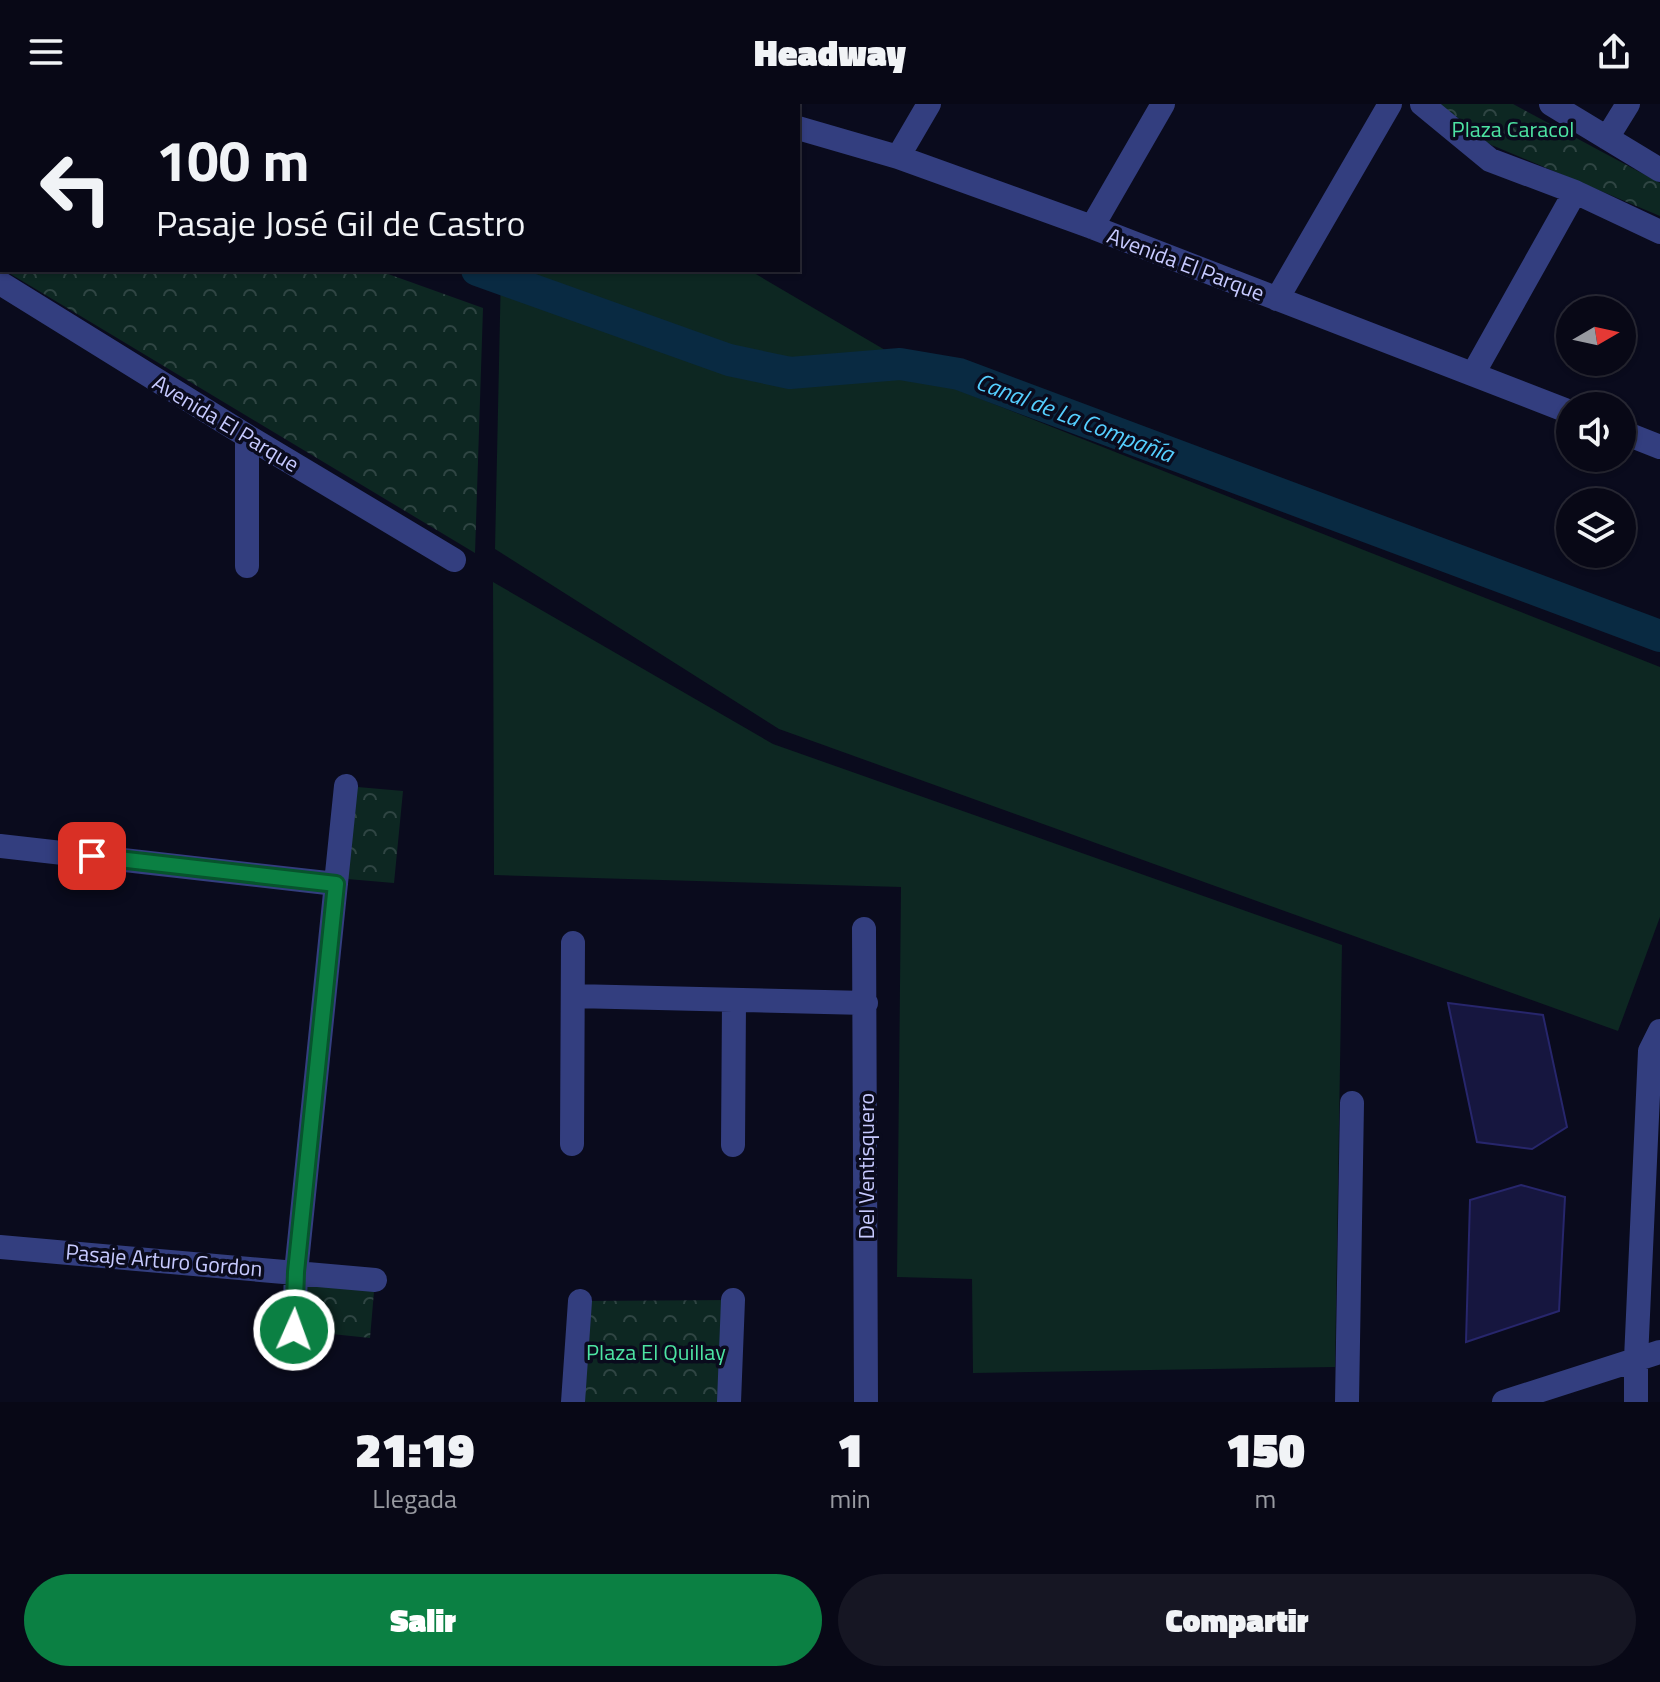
<!DOCTYPE html>
<html lang="es">
<head>
<meta charset="utf-8">
<style>
	body { margin:0; font-family:"Titillium Web",sans-serif; background:#161623; color:#f1f3f6; height:100vh; display:flex; flex-direction:column; font-size:30px; white-space:nowrap }
	* { box-sizing:border-box; margin:0 }
	p { font-size:26px; color:#989aa1 }
	.icon { flex:none; width:44px; height:44px; fill:none; stroke:currentColor; stroke-width:2; stroke-linecap:round; stroke-linejoin:round }
	.map { position:relative; height:1298px; overflow:hidden }
	.side { display:flex; flex-direction:column; background:#080816; flex:1 }
	.side>* { flex:none }
	.hud { position:absolute; left:0px; top:0px; width:800px; height:168px; box-shadow:0 2px 6px #0004,0 0 0 2px #292935; background:#080816; color:#f1f3f6; overflow:hidden }
	.needle { width:52px; rotate:81deg }
	.fabs { position:absolute; left:1556px; top:192px; display:grid; gap:16px }
	.fabs a { display:grid; place-items:center; width:80px; height:80px; border-radius:50%; background:#080816; box-shadow:0 2px 6px #0004,0 0 0 2px #292935; font-size:40px }
	.pin { position:absolute; display:grid; place-items:center; width:68px; height:68px; color:#fff; margin:-34px; border-radius:16px; box-shadow:0 4px 12px #0006 }
	.me { position:absolute; width:88px; margin:-44px; rotate:2deg; stroke-linejoin:round; filter:drop-shadow(0 0 6px #0008) }
	.turn { display:flex; align-items:center; gap:28px; height:168px; padding:0 24px; font-size:36px }
	.turn .icon { width:104px; height:104px; stroke-width:2.5 }
	.turn b { display:block; font-size:56px; line-height:68px }
	.eta { display:flex; justify-content:space-evenly; align-items:center; height:136px; text-align:center }
	.eta b { font-size:48px; font-weight:800; line-height:56px }
	.action { display:flex; gap:16px; margin-top:auto; padding:16px 24px }
	.action a { flex:1; height:92px; border-radius:48px; background:#0b8043; color:#fff; font-size:32px; font-weight:800; line-height:92px; text-align:center }
	.action a+a { background:#161623; color:#f1f3f6 }
	header { display:flex; justify-content:space-between; align-items:center; height:104px; padding:0 24px; background:#080816; font-size:36px; font-weight:800 }
	.map>svg:first-child { display:block }
	.green { fill:#0d2722 }
	.forest { fill:url(#forest-crowns) }
	.lines { fill:none; stroke-linecap:round; stroke-linejoin:round }
	.canal { stroke:#092a42; stroke-width:32 }
	.building { fill:#16163f; stroke:#27266c; stroke-width:2 }
	.minor { stroke:#333e7f; stroke-width:24 }
	.route-casing { stroke:#07532c; stroke-width:20 }
	.route { stroke:#0b8043; stroke-width:14 }
	.labels { text-anchor:middle; dominant-baseline:central; stroke-width:7; stroke-linejoin:round; paint-order:stroke }
	.park-label { font-size:22px; fill:#4de4a3; stroke:#0a0b1d }
	.street-label { font-size:22px; fill:#c7caff; stroke:#0a0b1d }
	.water-label { font-size:24px; font-style:italic; fill:#55cfff; stroke:#0a0b1d }
</style>
</head>
<body>
<header><svg class="icon" aria-label="menu" viewBox="0 0 24 24"><path d="M4 6h16M4 12h16M4 18h16"/></svg>Headway<svg class="icon" aria-label="share" viewBox="0 0 24 24"><path d="M12 15V3M7 8l5-5 5 5M5 13v7h14v-7"/></svg></header>
<div class="map">
<svg width="1660" height="1298" viewBox="0 0 1660 1298">
	<defs>
		<pattern id="forest-crowns" width="20" height="18" patternUnits="userSpaceOnUse" patternTransform="scale(2)"><rect width="20" height="18" fill="#0d2722"/><path d="M2 6a3 3 0 1 1 6 0M12 15a3 3 0 1 1 6 0" fill="none" stroke="#2f4543"/></pattern>
	</defs>
	<rect width="100%" height="100%" fill="#0a0b1d"/>
	<path class="green" d="M33,0H466L470,2H39Z
		M501,166H749L943,280L1660,563V813L1618,927L779,625L495,445Z
		M493,478L773,640L1342,841L1335,1263L973,1269L972,1175L897,1173L901,783L494,771Z"/>
	<path class="forest" d="M1428,0H1513L1660,79V112L1461,28Z
		M4,166H377L483,204L475,449Z
		M346,682L403,687L394,779L336,774Z
		M296,1168L375,1176L370,1234L294,1226Z
		M733,1196L732,1298H578L580,1197Z"/>
	<g class="lines">
		<path class="canal" d="M12,0L17,2
			M477,166L729,256L790,269L900,260L959,270L1660,532"/>
	</g>
	<path class="building" d="M1448,899L1543,911L1567,1023L1532,1045L1477,1038Z
		M1521,1081L1565,1093L1559,1207L1466,1238L1470,1096Z"/>
	<g class="lines">
		<path class="minor" d="M713,0L720,2
			M1422,0L1490,56L1575,88L1660,128
			M1551,0L1660,66
			M798,24L898,53L1092,123L1570,308
			M1607,34L1628,0
			M898,53L929,0
			M1092,123L1163,0
			M0,179L247,332L454,456
			M1277,195L1390,0
			M1473,270L1575,88
			M1622,328L1660,343
			M247,332V462
			M0,742L336,780
			M864,825L866,1298
			M573,892L866,899
			M572,1040L573,839
			M733,1041L734,898
			M0,1143L375,1176
			M294,1226L296,1168L346,682
			M573,1298L580,1197
			M729,1298L733,1196
			M1347,1298L1352,999
			M1504,1298L1660,1248
			M1636,1298V1255L1650,947L1660,927"/>
	</g>
	<g class="lines">
		<defs>
			<path id="route" d="M92,752L336,780L296,1168L294,1226"/>
		</defs>
		<use href="#route" class="route-casing"/>
		<use href="#route" class="route"/>
	</g>
	<g class="labels">
		<g class="park-label">
			<text x="1513" y="25">Plaza Caracol</text>
			<text x="656" y="1248">Plaza El Quillay</text>
		</g>
		<g class="street-label">
			<text transform="translate(1186 160) rotate(21)">Avenida El Parque</text>
			<text transform="translate(226 319) rotate(31)">Avenida El Parque</text>
			<text transform="translate(866 1062) rotate(-90)">Del Ventisquero</text>
			<text transform="translate(164 1156) rotate(5)">Pasaje Arturo Gordon</text>
		</g>
		<g class="water-label">
			<text transform="translate(1075 313) rotate(21)">Canal de La Compañía</text>
		</g>
	</g>
</svg>
<div class="fabs">
<a><svg class="needle" viewBox="-14 -14 28 28"><path d="M0-13l5 13h-10z" fill="#e53935"/><path d="M0 13l5-13h-10z" fill="#989aa1"/></svg></a>
<a><svg class="icon" aria-label="sound" viewBox="0 0 24 24"><path d="M4 9h4l5-4v14l-5-4H4zM17 9q2 3 0 6"/></svg></a>
<a><svg class="icon" aria-label="layers" viewBox="0 0 24 24"><path d="M12 4l9 5-9 5-9-5zM3 14l9 5 9-5"/></svg></a>
</div>
<div class="pin" style="left:92px;top:752px;background:#d93025"><svg class="icon" aria-label="arrive" viewBox="0 0 24 24"><path d="M6 21V4h12l-3 4 3 4H6"/></svg></div>
<svg class="me" style="left:294px;top:1226px" viewBox="-20 -20 40 40"><circle r="17" fill="#0b8043" stroke="#fff" stroke-width="3"/><path d="M0-11L8 9 0 5-8 9z" fill="#fff"/></svg>
<div class="hud">
<div class="turn"><svg class="icon" aria-label="left" viewBox="0 0 24 24"><path d="M17 20v-9H6M10 6l-5 5 5 5"/></svg><div><b>100 m</b>Pasaje José Gil de Castro</div></div>
</div>
</div>
<section class="side">
<div class="eta">
<div><b>21:19</b><p>Llegada</p></div>
<div><b>1</b><p>min</p></div>
<div><b>150</b><p>m</p></div>
</div>
<div class="action"><a>Salir</a><a>Compartir</a></div>
</section>
</body>
</html>
